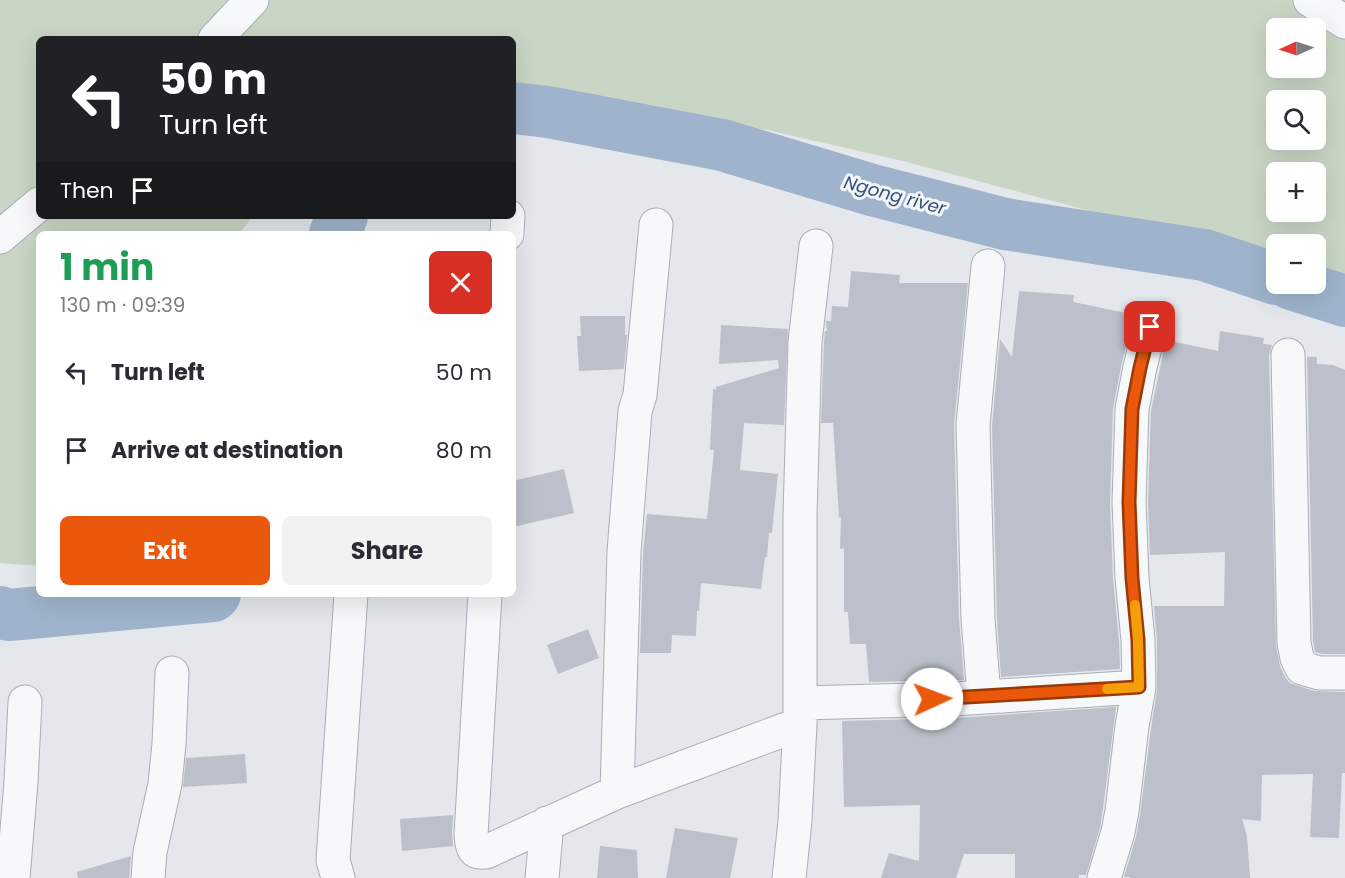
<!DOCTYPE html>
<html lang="en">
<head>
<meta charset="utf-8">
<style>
	body { margin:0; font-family:Poppins,sans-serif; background:#f2f2f3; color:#2b2b33; height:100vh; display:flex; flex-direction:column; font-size:22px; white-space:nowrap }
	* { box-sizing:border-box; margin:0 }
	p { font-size:20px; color:#7c7c81 }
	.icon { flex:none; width:33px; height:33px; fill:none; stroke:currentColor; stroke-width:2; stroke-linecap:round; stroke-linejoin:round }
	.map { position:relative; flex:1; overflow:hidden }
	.details { position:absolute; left:36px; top:231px; width:480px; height:366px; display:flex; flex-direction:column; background:#fff; border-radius:9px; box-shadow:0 6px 24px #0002 }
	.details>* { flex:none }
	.guide { position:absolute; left:36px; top:36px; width:480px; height:183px; border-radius:9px; box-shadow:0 6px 24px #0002; background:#202124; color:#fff; overflow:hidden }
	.needle { width:39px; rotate:267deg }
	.fabs { position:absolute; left:1266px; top:18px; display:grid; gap:12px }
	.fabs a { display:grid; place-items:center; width:60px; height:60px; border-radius:9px; background:#fff; box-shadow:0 6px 24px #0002; font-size:30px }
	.pin { position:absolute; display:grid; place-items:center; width:51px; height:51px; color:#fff; margin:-26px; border-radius:12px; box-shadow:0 3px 9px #0006 }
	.me { position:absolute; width:66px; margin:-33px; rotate:88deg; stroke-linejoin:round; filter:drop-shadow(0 0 4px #0008) }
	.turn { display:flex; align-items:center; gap:21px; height:126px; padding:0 24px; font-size:27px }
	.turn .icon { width:78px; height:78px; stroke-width:2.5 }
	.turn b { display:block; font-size:42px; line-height:51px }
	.then { display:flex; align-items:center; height:57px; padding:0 24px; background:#0003; gap:12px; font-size:22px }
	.round { display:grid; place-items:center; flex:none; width:63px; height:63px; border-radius:9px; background:#f2f2f3 }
	.headline { display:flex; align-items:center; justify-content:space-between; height:102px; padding:0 24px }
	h1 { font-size:36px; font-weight:700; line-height:45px; color:#1e9e55 }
	.cta { display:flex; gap:12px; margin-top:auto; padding:12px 24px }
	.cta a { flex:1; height:69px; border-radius:9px; background:#ea580c; color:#fff; font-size:24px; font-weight:700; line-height:69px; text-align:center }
	.cta a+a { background:#f2f2f3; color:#2b2b33 }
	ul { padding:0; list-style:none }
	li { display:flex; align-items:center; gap:18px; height:78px; padding:0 24px }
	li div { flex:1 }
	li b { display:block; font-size:22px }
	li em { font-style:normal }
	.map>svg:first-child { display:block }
	.green { fill:#c9d6c5; fill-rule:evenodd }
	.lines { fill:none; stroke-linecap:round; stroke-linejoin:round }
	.river { stroke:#9fb4cc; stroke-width:52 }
	.building { fill:#bbc0ca }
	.street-casing { stroke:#a9aeb7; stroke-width:35 }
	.street { stroke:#f7f8fa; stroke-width:33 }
	.route-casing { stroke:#983908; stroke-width:15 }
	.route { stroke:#ea580c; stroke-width:10 }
	.slow { stroke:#f59e0b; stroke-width:10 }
	.labels { text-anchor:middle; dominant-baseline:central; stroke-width:6; stroke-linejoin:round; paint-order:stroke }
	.water-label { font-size:18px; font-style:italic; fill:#34527a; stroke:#f4f6f9 }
</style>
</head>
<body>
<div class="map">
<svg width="1345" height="878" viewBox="0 0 1345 878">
	<rect width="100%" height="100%" fill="#e4e7ec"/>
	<path class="green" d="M0,0H1345V296L1316,281V244H1276V267L1120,219L903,161L767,130L513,111V39H39V216H253L239,234H39V566L0,563ZM1276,28H1316V68H1276ZM1276,100H1316V140H1276ZM1276,172H1316V212H1276Z"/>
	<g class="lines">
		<path class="river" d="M513,108L548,112L722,145L872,190L1005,224L1204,255L1276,279
			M335,234L342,216
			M1291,284L1345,301
			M0,612L9,615L213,596L215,594"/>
	</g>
	<path class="building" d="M851,271L900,275L899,283H968L954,425L959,619L964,680L869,682L866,644H850L848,612H844V548L840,549L841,517H839L833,423H821L824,343L825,331H827L826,321H831L832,306L848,307Z
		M1019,291L1074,295L1073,302L1136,315L1132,322L1122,362L1113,408L1110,503L1113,579L1119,641L1120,669L1001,677L997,618L992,426L1000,339L1012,357Z
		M580,316H625V335H627L624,369L579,371L577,336H581Z
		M721,325L788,329L784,425L744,423L740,470L778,474L772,533H769L767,557H765L761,589L701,583L699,611H697L696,636L672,635L671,653H640L643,553L647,514L707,519L714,450H710L713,389L716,390V387L779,368L778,360L719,364Z
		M1220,331L1264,338L1263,344L1272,345L1269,355L1276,646L1280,666L1285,677L1290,683L1314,691L1345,692V773H1342L1339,838L1310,837L1313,774L1262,775L1261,821L1242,819L1247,836L1250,878H1130V877H1124L1136,837L1140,815L1151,729L1157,690V640L1154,606H1224L1225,552L1150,555L1148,502L1151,411L1166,340L1218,351Z
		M1307,357H1317V364L1333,365L1345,370V654H1322L1315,652L1313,641Z
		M564,469L574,513L513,527V481Z
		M588,629L599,658L558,674L547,645Z
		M1116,707L1103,808L1100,828L1086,875H1079V878H1015V854H964L956,878H881L889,853L919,861L920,805L844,807L842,721L955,718Z
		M245,754L247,783L183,787L186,758Z
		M453,815L452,834L453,846L402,851L400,819Z
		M675,828L738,838L730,878H666Z
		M600,846L637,850L638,878H597Z
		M131,856L129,878H78L77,872Z"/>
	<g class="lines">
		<defs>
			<path id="street" d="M1310,0L1345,22
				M215,39L252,0
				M507,234L508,216
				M0,237L39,204
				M1288,355L1294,643L1297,658L1302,668L1319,673H1345
				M485,594L471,835C472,846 472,854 486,852L617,792L800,724
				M984,696L978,619L973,425L988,266
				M800,703L954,699L1139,687
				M617,792L624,552L635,411L640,395L656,225
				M13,878L21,782L25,702
				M148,878L150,852L165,784L169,744L172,673
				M338,878L333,860L351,594
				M542,878L547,823
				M789,878L795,821L800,724V515L805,342L816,246
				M1104,878L1118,832L1122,811L1132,726L1139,687L1138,640L1132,578L1129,502L1132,409L1140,367L1150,327"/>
		</defs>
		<use href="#street" class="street-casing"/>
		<use href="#street" class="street"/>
	</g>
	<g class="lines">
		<defs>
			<path id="route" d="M932,699L1139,687L1138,640L1132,578L1129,502L1132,409L1140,368L1150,327"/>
		</defs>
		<use href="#route" class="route-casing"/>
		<use href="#route" class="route"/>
		<path class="slow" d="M1107,689L1139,687L1138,640L1135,605"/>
	</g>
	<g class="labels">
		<g class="water-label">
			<text transform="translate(895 195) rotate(15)">Ngong river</text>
		</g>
	</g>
</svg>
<div class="fabs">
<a><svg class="needle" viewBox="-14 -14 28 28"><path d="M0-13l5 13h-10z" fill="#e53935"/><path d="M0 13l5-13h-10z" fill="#7c7c81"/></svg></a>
<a><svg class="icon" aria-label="search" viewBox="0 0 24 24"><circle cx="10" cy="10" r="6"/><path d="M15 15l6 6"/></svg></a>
<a>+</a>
<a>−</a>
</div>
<div class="pin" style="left:1150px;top:327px;background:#d93025"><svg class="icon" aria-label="arrive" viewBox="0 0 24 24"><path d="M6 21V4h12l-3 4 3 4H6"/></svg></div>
<svg class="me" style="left:932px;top:699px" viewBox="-20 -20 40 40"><circle r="19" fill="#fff"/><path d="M0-13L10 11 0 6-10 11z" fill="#ea580c"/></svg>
<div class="guide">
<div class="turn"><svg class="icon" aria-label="left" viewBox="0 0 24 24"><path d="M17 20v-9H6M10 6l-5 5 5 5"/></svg><div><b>50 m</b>Turn left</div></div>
<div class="then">Then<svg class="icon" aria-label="arrive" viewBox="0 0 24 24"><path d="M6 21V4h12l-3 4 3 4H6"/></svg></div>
</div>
<section class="details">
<div class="headline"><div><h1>1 min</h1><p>130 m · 09:39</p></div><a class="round" style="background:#d93025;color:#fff"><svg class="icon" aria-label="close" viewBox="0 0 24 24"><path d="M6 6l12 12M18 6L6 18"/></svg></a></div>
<ul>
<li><svg class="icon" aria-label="left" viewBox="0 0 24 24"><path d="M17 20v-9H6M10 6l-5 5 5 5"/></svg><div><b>Turn left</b></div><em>50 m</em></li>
<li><svg class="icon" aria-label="arrive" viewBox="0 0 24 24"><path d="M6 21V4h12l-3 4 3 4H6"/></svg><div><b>Arrive at destination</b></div><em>80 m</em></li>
</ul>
<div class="cta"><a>Exit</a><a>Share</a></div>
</section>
</div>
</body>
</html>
